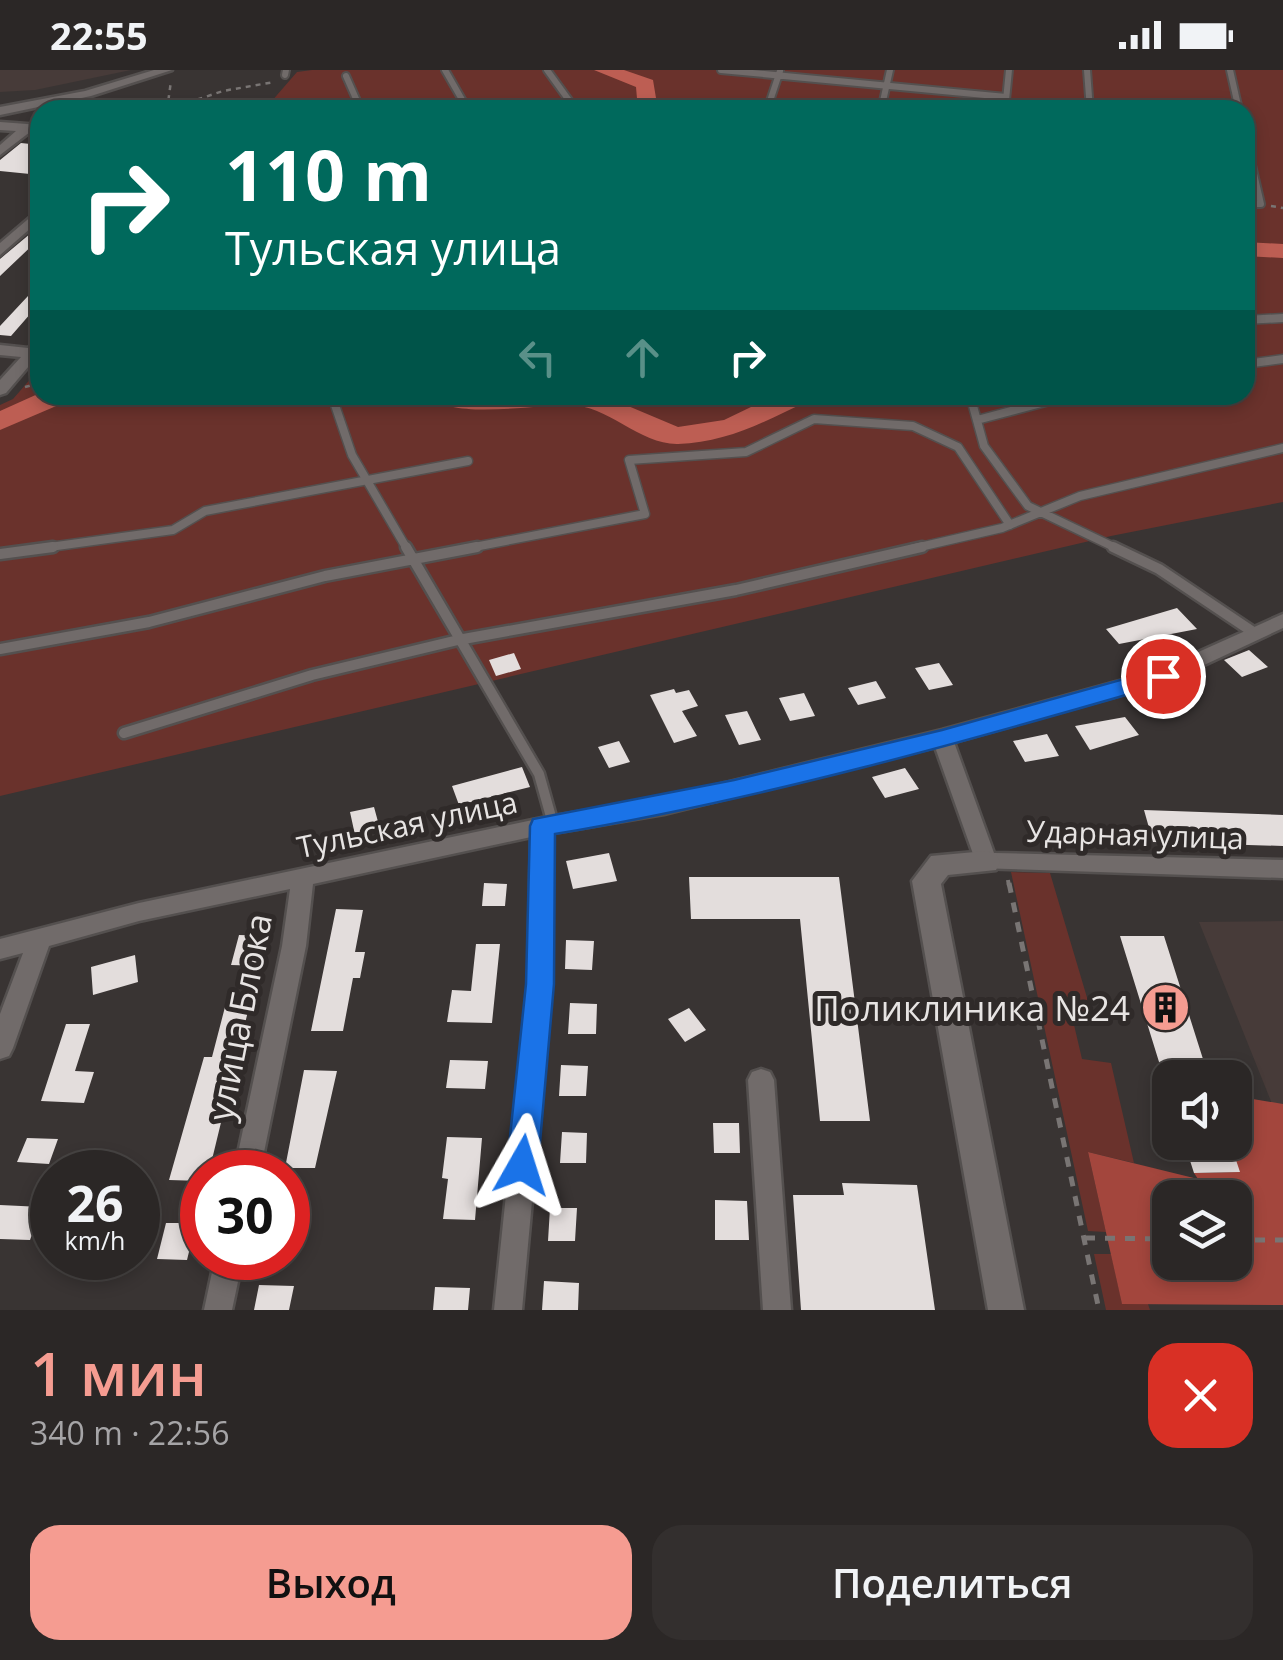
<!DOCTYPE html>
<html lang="ru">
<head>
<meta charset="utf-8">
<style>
	body { margin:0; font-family:"Open Sans",sans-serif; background:#332f2e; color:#f1f3f6; height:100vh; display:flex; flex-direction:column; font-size:38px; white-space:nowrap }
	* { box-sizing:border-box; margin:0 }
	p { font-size:32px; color:#a6a5a7 }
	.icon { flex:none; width:55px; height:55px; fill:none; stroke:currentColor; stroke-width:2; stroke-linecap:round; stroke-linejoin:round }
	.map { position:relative; height:1240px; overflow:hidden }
	.panel { display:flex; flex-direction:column; background:#2b2726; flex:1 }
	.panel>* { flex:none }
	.banner { position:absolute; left:30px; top:30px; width:1225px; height:305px; border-radius:30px; box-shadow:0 5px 15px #0003,0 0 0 2px #474443; background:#00695c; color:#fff; overflow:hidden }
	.buttons { position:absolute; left:1152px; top:990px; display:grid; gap:20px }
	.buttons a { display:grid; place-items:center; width:100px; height:100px; border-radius:20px; background:#2b2726; box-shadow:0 5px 15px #0003,0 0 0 2px #474443; font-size:50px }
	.speed { position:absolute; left:30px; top:1080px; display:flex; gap:20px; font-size:50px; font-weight:700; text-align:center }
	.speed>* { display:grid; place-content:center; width:130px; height:130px; border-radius:50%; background:#2b2726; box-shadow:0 5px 15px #0003,0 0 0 2px #474443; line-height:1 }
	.speed small { font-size:25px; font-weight:400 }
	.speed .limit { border:15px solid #d22; background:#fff; color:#111 }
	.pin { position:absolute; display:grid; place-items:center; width:85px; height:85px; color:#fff; margin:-42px; border:5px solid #fff; border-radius:50%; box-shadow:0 2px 10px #0007 }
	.me { position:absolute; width:110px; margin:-55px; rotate:6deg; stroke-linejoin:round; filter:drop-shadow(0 0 8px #0008) }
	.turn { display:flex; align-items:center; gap:35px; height:210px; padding:0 30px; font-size:45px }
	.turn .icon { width:130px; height:130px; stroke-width:2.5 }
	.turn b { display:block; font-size:70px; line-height:85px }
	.lanes { display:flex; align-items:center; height:95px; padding:0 30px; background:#0003; justify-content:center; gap:50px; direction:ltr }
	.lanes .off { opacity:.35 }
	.round { display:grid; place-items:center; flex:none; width:105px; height:105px; border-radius:30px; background:#332f2e }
	.headline { display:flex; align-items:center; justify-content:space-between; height:170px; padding:0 30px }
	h1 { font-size:60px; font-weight:600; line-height:75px; color:#f59c91 }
	.action { display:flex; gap:20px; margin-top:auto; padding:20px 30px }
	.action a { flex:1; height:115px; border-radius:30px; background:#f59c91; color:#111; font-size:40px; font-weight:600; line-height:115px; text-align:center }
	.action a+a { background:#332f2e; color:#f1f3f6 }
	.status { display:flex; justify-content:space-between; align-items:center; height:70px; padding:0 50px; background:#2b2726; direction:ltr }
	.status svg { height:28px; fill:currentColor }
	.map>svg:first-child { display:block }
	.built { fill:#473b39 }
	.green { fill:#6a322c }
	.forest { fill:#a3463d; fill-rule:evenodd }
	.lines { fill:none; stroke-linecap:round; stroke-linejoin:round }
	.river { fill:#bd5e53; fill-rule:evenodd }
	.building { fill:#e3dddc }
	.service-far2-casing { stroke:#54504f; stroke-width:10 }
	.service-far1-casing { stroke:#54504f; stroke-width:11 }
	.service-casing { stroke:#54504f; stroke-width:15 }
	.minor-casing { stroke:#54504f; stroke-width:5 }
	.tertiary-casing { stroke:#54504f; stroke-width:5 }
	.path-far2 { stroke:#797574; stroke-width:2.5; stroke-dasharray:5 5; stroke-linecap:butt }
	.path-far1 { stroke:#797574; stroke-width:4; stroke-dasharray:8 8; stroke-linecap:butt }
	.path { stroke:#797574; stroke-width:5; stroke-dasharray:10 10; stroke-linecap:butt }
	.service-far2 { stroke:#716b6a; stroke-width:6 }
	.service-far1 { stroke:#716b6a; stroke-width:8 }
	.service { stroke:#716b6a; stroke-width:10 }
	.minor { fill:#716b6a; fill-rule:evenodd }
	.tertiary { fill:#716b6a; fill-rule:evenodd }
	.route { fill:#1a73e8; stroke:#114b97; stroke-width:2.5 }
	.labels { text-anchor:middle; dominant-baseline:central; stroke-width:10; stroke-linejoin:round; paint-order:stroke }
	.street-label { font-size:30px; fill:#e7e4e3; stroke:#2f2a29 }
	.near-poi-label { font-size:35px; fill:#e7e4e3; stroke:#2f2a29; text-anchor:end }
	.near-street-label { font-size:35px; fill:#e7e4e3; stroke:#2f2a29 }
</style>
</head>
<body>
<div class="status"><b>22:55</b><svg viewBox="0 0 49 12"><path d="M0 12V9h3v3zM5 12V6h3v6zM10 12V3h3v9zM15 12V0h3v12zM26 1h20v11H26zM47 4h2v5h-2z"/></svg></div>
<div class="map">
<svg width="1283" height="1240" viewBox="0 0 1283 1240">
	<rect width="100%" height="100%" fill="#393433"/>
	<path class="built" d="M0,0H131L35,20L0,22Z
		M1283,851V1061L1199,852Z"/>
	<path class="green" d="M312,0H1283V432L1111,466L0,726V335L13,329L40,298V325H1245V40H264L297,2Z
		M1011,802L1050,803L1091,941L1071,942L1082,989L1111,993L1134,1093L1088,1082L1106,1162L1088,1161Z
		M1094,1184H1111L1122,1233L1148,1234L1150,1240H1106Z"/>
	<path class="forest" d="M1235,1026L1283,1034V1235L1122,1234L1088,1082L1198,1109L1194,1103L1239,1102L1230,1073L1235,1072ZM1170,1128H1235V1192H1170Z"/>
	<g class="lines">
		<path class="river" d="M594,0H624L653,10L658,40H638L636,17Z
			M1245,172L1283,174V188L1245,186Z
			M40,323L72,325L68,331L0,360V341Z
			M429,325H602L678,357L724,350L776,325H812L808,331C766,351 726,373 678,374C641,375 607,335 570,335C538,334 449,351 429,325Z"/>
	</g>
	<path class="building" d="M21,73L40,75V105L0,101V90Z
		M37,158L40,168L0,206V189Z
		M28,226L38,235L11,266L0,265V256Z
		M1177,538L1197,559L1119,574L1106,559Z
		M1249,580L1268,597L1242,607L1224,590Z
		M514,583L521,599L496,606L489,590Z
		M939,593L953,615L929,620L915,598Z
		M876,611L886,628L858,635L848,618Z
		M674,619L676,623L689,620L698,636L682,641L697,666L674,673L650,625Z
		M804,623L815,646L790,651L779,628Z
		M747,641L761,670L739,675L725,645Z
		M1125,647L1139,665L1090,680L1075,656Z
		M1047,664L1059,686L1025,692L1013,671Z
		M619,671L630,692L609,698L598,677Z
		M522,697L530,717L459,735L452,716Z
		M905,698L919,719L885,728L872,707Z
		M374,737L380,759L355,765L350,742Z
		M1144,740L1283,745V776L1153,772Z
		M609,783L617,811L573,819L566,791Z
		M689,807H839L870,1051H820L800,849H691Z
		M484,813L507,814L505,836H482Z
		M336,839L363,840L355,882H365L360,908H353L343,961H311Z
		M239,865L267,866L260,896L231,895Z
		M1120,866H1164L1209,1008H1164Z
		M566,870L594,871L592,900L565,899Z
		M476,874H500L492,953L447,952L452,920L471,921Z
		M135,885L138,912L93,925L91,897Z
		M570,933L597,934L596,964H568Z
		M225,937H249L209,1102H202V1111L169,1110L204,987H212Z
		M689,938L706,960L685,972L668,949Z
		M66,954H90L75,1001L94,1002L84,1033L41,1031Z
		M450,990L488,991L485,1019L446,1018Z
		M561,995L588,996L586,1026H559Z
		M304,1000L337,1001L315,1098H285Z
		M713,1053H739L740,1083H714Z
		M562,1062L587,1063L586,1093H560Z
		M447,1067L482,1068L475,1150L443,1149L448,1109L442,1108Z
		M27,1068L58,1069L49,1094L17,1092Z
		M1184,1072H1230L1240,1102L1194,1103Z
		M842,1113L917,1115L935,1240H801L793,1125H844Z
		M715,1130L747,1131L749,1170H715Z
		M288,1132H309L302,1170H288Z
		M0,1135L42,1137L30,1170L0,1169Z
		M550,1138H577L575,1171H548Z
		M166,1153H196L187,1190L157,1189Z
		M544,1211L579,1213L578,1240H542Z
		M259,1215L294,1216L289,1240H254Z
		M435,1217L470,1218L468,1240H433Z"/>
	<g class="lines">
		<defs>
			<path id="service-far2" d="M445,0L468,40
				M547,0L576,40
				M721,0L1006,27
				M1087,0L1090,40
				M1230,0L1239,40
				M285,5L286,0
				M346,6L361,40
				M767,40L780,1
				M881,40L890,0
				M1005,40L1009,0
				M1245,65L1261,134
				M1245,134H1261"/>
			<path id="service-far1" d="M1245,250L1283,248
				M1245,294L1283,289
				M970,325L984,376L1028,436L1118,479
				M335,335L352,385L407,479
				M977,350L1072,325
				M35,479L173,460L205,441L468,391
				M464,479L645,444L629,390L746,382L814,349L913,356L958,377L1010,455
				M911,479L1002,458L1080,426L1283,378"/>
			<path id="service" d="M406,477L539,704L553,754
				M1113,477L1159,499L1253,562
				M0,484L53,477
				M0,579L149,552L325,506L477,477
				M124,663L312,605L458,570L736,520L922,477"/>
			<path id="minor" d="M154,0H172L91,26L0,45V37L85,21Z
				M0,52L40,55V63L30,62L0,85V75L16,61L0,60Z
				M40,139V150L0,185V173Z
				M40,269V283L6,323L0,325V310L21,287L0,285V275L28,278Z
				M1283,544V558L1170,611L954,672L994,783L1283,790V808L978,798L935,677L664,744L553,763L552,913L522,1240H494L528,913L531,767L313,814L306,876L260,1102H234L282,876L290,819L139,851L49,876L13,978L9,986L0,989V944L23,883L0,889V869L139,833L542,748L664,728L942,660L1156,601Z
				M761,999L770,1002L774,1010L791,1240H763L748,1010L752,1002Z
				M215,1188H243L232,1240H204Z"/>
			<path id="tertiary" d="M986,781L996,784L1000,792L996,800L948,805L941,814L1024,1240H988L912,811L931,786Z"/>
		</defs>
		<use href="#service-far2" class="service-far2-casing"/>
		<use href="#service-far1" class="service-far1-casing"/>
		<use href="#service" class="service-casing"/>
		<use href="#minor" class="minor-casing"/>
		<use href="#tertiary" class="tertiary-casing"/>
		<path class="path-far2" d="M169,39L223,21L274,12
			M167,40L171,11
			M1271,136L1283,138
			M25,317L40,313"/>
		<path class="path-far1" d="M1008,810L1009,816"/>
		<path class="path" d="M1009,813L1099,1240
			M1181,1116L1184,1128
			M1085,1168L1170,1169
			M1235,1170H1283"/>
		<use href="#service-far2" class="service-far2"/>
		<use href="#service-far1" class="service-far1"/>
		<use href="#service" class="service"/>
		<use href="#minor" class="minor"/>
		<use href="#tertiary" class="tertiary"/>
	</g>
	<path class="route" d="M1163,598L1171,601L1174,606L1171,612C968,671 763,729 555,764L554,914L538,1095L533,1105L522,1109L512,1105L507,1095L526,914L530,756L533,749L734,710L942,660Z"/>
	<defs>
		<symbol id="building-disc" viewBox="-11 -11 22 22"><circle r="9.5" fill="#f59c91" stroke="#2f2a29"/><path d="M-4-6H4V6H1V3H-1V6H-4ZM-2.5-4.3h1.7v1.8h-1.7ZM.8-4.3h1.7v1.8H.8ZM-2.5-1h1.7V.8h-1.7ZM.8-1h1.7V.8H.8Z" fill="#111"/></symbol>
	</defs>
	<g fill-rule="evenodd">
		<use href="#building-disc" x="1138" y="910" width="55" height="55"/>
	</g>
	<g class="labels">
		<g class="street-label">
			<text transform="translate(407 754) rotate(-12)">Тульская улица</text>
			<text transform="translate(1135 764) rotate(2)">Ударная улица</text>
		</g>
		<g class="near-poi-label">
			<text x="1130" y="937">Поликлиника №24</text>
		</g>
		<g class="near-street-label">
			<text transform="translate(239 947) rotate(-79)">улица Блока</text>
		</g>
	</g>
</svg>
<div class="buttons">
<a><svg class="icon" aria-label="sound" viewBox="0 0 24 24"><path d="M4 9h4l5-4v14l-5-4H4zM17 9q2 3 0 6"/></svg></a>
<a><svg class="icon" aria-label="layers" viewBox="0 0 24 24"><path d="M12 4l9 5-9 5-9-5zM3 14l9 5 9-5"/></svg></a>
</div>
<div class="speed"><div>26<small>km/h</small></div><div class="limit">30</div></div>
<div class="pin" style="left:1163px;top:606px;background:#d93025"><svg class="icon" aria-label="arrive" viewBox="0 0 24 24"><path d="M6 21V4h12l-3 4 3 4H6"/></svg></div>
<svg class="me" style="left:522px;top:1095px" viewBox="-20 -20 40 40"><path d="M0-17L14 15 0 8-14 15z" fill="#1a73e8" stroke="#fff" stroke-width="4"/></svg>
<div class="banner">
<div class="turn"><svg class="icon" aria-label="right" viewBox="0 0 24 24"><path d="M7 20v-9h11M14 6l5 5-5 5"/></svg><div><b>110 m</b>Тульская улица</div></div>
<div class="lanes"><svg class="icon off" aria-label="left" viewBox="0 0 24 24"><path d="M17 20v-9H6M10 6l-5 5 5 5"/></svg><svg class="icon off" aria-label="ahead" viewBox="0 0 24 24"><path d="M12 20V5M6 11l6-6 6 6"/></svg><svg class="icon" aria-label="right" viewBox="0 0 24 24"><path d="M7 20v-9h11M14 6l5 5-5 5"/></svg></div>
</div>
</div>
<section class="panel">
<div class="headline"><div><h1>1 мин</h1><p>340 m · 22:56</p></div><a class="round" style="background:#d93025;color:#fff"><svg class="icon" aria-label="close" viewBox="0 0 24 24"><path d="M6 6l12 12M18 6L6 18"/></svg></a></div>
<div class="action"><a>Выход</a><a>Поделиться</a></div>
</section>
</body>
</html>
